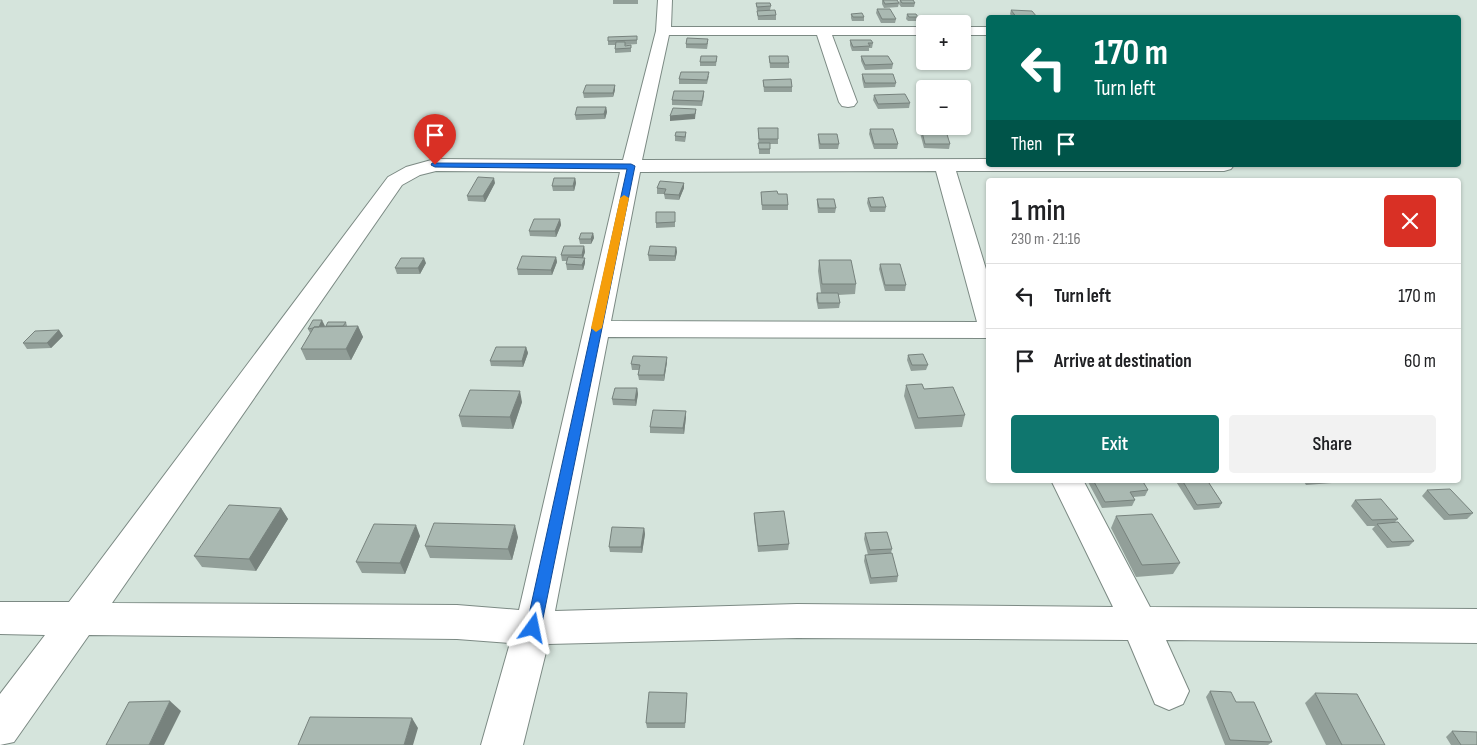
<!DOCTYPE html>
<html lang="en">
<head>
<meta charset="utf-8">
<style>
	body { margin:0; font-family:"Sofia Sans Condensed",sans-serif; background:#f2f2f2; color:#202124; height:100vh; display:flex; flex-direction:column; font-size:19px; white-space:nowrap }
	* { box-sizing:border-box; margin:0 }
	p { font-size:16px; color:#757577 }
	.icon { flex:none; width:28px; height:28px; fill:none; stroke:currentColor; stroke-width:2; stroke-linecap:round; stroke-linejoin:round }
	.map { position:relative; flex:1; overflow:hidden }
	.side { position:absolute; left:986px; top:178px; width:475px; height:305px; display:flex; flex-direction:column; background:#fff; border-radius:5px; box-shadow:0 1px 4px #0004 }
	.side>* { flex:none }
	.top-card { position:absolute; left:986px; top:15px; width:475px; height:152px; border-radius:5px; box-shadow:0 1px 4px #0004; background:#00695c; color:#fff; overflow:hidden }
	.buttons { position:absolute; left:916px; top:15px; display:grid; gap:10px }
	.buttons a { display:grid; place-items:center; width:55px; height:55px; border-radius:5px; background:#fff; box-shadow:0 1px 4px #0004; font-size:25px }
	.pin { position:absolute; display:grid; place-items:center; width:42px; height:42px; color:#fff; margin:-51px -21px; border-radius:50% 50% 50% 0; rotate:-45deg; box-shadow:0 0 5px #0007 }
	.pin .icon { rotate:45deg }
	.me { position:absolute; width:55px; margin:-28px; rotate:12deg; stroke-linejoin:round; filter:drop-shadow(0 0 4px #0008) }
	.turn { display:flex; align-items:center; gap:18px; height:105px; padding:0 25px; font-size:22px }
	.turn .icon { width:65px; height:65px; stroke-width:2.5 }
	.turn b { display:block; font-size:35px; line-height:42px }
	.then { display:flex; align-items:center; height:48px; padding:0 25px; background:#0003; gap:10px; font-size:19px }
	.round { display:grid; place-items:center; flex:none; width:52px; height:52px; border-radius:5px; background:#f2f2f2 }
	.overview { display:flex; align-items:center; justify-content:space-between; height:85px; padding:0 25px }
	h1 { font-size:30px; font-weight:600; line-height:38px }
	.cta { display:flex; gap:10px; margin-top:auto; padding:10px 25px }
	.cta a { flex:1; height:58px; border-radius:5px; background:#0f766e; color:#fff; font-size:20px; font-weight:600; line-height:58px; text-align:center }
	.cta a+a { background:#f2f2f2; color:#202124 }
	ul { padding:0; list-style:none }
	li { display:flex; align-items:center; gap:15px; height:65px; padding:0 25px; border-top:1px solid #e0e0e0 }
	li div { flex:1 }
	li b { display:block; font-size:19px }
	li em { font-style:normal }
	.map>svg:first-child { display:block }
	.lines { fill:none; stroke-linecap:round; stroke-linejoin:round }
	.minor-casing { stroke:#7c8a84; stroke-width:2 }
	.minor { fill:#fff; fill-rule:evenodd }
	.wall { fill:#929f99 }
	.shaded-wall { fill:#77827d }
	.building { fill:#aab9b2; stroke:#77827d }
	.route { fill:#1a73e8; stroke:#114b97 }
	.slow { fill:#f59e0b }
</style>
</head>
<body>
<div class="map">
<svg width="1477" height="745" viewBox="0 0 1477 745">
	<rect width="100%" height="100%" fill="#d5e4dc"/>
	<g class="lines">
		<defs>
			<path id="minor" d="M658,0H672L671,27H925V35H832L857,102L854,106L848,107L842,106L839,102L817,35H669L642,160L989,159V165H1234L1231,169L1224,171H956L989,279V338L608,337L555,611L797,604L1113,607L1051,480H1083L1150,607L1477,609V643L1166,640L1189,691L1183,704L1169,710L1155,704L1128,640L797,638L548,644L523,745H481L510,643L457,639L89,635L14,742L0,745V694L45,635L0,634V602H69L388,177L406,167L435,159L623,160L656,31ZM436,171L620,172L519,610L457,605L112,603L402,185L420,175ZM936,171L977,322L611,321L640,172Z
				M962,27H989V35H962Z"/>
		</defs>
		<use href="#minor" class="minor-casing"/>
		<use href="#minor" class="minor"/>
	</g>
	<path class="wall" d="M613,0H638V4H613Z
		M882,0L899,3L898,7L884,8L882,4Z
		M900,0L915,3L914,7H901L899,4Z
		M756,3L771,6L770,10L776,15V20H758Z
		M877,9L896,19L895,23H881L876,13Z
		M1011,10L1037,17V18H1013L1010,14Z
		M851,14L864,17V21H852L851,18Z
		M907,14L918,17L917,21H908L906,19Z
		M637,36V44L625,45V46L631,45V52L615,53V45H608V41Z
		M850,40L873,43L872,48H869V51H852L850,45Z
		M708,43L707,49L686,48V44Z
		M717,56L716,66H700V62Z
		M769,56L789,63V68H770Z
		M861,56L893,64L892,69L865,70L861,61Z
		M862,74L896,83L895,87L864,88L862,79Z
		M709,76L707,84H679V79Z
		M763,80L792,87V92H764Z
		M615,85V90L613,97L584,98L583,93Z
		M704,91V96L702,106L672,105V100Z
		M874,95L910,103L909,108L878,109L873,100Z
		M606,107L607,112L605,119L576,120L575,115Z
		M758,128L778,139V144H770V154H759Z
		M921,128L950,144L949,149L924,148L920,133Z
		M870,129L898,144L897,149H874L869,134Z
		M686,132V137L685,142L675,141V136Z
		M818,134L839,144L838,149H819L818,139Z
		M575,178L576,183L574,191H553L552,186Z
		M495,183L485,202L468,201L467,196Z
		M684,183V188L679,200L665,199L664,194H657V188Z
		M761,192L788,205V210H762Z
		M868,198L886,207L885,212H870L867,203Z
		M817,199L836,208L835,213H818L817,204Z
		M675,212V227L656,228V223Z
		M560,219L561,225L556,237L530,236L529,231Z
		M593,233L594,238L591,244H580L579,239Z
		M584,246L585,252L583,258L585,263L583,270H567L566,264L567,261H562L561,255Z
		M676,247L677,252L675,261H649L648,255Z
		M556,257L557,262L552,275H518L517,269Z
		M819,260L856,284L855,294L838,295L840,303L839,308L818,309L816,299L817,293H821L818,271Z
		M426,263L420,274H397L395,268Z
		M880,264L906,285L905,291H885L879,269Z
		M346,322L347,326H358L363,337L351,360H306L301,349L310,333L308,329L325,326Z
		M59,330L63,336L51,348L27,349L23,343Z
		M526,347L528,353L523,367L491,366L490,361Z
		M908,355L928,365L926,370L911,371L907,360Z
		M667,362L664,381L639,380L638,375L639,370H632L631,364Z
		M906,385L924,389L965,415L962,427L915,429L904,396Z
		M637,388L638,394L636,406L613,405L612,399Z
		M522,402L513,429L462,427L459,416Z
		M686,417L684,434L650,433V427Z
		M1089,480H1142L1148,490L1145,496L1133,497L1135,500L1132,506L1102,508L1088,482Z
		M1175,480H1207L1222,503L1219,508L1194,510Z
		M1303,480H1335L1332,483L1306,485Z
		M1427,490L1473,513L1467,519L1444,520L1422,496Z
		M1355,500L1398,519L1395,522L1414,541L1409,546L1387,548L1372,529L1375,526H1367L1351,506Z
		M281,508L288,519L256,571L202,567L194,556Z
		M754,513L789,544L788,550L758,552L754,519Z
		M1116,516L1180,563L1173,574L1136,577L1111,528Z
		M644,528L645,534L642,553L610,552L609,547Z
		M865,533L892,549L891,553L898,576L897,582L870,584L864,561L865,555H868L864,539Z
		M420,536L405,574L362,573L356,562Z
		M518,537L512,560L430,558L425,546Z
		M1210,691L1236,702L1272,742L1268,745H1225L1206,697Z
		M1315,693L1385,745H1326L1305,703Z
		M687,698L685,728H647L646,723Z
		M1452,731L1477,745H1451L1446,737Z"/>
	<path class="shaded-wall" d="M615,85V90L613,97V93Z
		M606,107L607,112L605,119L604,114Z
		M696,109L695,119L670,121V116Z
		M494,178L495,183L485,202L483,196Z
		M575,178L576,183L574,191L573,186Z
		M684,183V188L679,200V195Z
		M560,219L561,225L556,237L555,231Z
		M593,233L594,238L591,244V239Z
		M584,246L585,252L582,261V255Z
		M676,247L677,252L675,261V256Z
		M556,257L557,262L552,275L551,270Z
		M424,258L426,263L420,274L418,268Z
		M585,258V263L583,270L582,265Z
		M322,320L325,326L320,334L318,328Z
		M358,326L363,337L351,360L346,349Z
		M59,330L63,336L51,348L47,343Z
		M526,347L528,353L523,367L522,361Z
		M667,357V362L664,381V375Z
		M637,388L638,394L636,406L635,400Z
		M520,391L522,402L513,429L510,417Z
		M686,411V417L684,434L683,428Z
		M281,508L288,519L256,571L249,559Z
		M416,525L420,536L405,574L400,563Z
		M515,525L518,537L512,560L508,549Z
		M644,528L645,534L642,553L641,547Z
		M170,701L181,711L164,745H149Z
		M412,718L418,728L413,745H404Z"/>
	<path class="building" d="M883,0H897L899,3L885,4Z
		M900,0H913L915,3H902Z
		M756,3H770L771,6L757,7Z
		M877,9H890L896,19H882Z
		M775,10L776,15L758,16L757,11Z
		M1011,10L1032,11L1037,17L1017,18Z
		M862,13L864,17H853L851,14Z
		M907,14H916L918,17H909Z
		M637,36V40L608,41V37Z
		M687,38L708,39L707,44H686Z
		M850,40H871L873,43H868L870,46L853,47Z
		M616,42H625V46L631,45V48L615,49Z
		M701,56H717L716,62H700Z
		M769,56H788L789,63H770Z
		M861,56H888L893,64L865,65Z
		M681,72H709L707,80L679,79Z
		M862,74H893L896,83H865Z
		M791,79L792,87H764L763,80Z
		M586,85H615L613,93H583Z
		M674,91H704L702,101L672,100Z
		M905,94L910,103L878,104L874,95Z
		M577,107H606L604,114L575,115Z
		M673,108L696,109L695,114L670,116Z
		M758,128H778V139H759Z
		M921,128H945L950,144H925Z
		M870,129H893L898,144H874Z
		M676,132H686L685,137L675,136Z
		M818,134H837L839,144H820Z
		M758,143H770V149H759Z
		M478,177L494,178L483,196H467Z
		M554,178H575L573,186H552Z
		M660,181L684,183L679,195L664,194L666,189L657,188Z
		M777,191L778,194H787L788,205H762L761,192Z
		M883,197L886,207H871L868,198Z
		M817,199H834L836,208H819Z
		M656,212H675V222L656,223Z
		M534,219H560L555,231H529Z
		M581,233H593L591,239H579Z
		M564,246H584L582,255H561Z
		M650,246L676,247L675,256L648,255Z
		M522,256L556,257L551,270L517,269Z
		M568,257L585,258L582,265L566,264Z
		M401,258H424L418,268H395Z
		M819,260H851L856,284H822Z
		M880,264H900L906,285H885Z
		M817,293H838L840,303H818Z
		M313,320H322L319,327H314L313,328L308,329Z
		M328,322H346L343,326H326Z
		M358,326L346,349H301L314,327Z
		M59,330L47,343H23L35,331Z
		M496,347H526L522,361H490Z
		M923,354L928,365H912L908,355Z
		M633,356L667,357L664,375H638L640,365L631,364Z
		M922,384L924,389L953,387L965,415L918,418L906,385Z
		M615,388H637L635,400L612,399Z
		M470,390L520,391L510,417L459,416Z
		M653,410L686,411L683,428L650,427Z
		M1093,480H1142L1148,490L1130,492L1135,500L1105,502Z
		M1182,480H1207L1222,503L1197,505Z
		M1450,489L1473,513L1449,515L1427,490Z
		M1381,499L1398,519L1372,520L1355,500Z
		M229,505L281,508L249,559L194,556Z
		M784,511L789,544L758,546L754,513Z
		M1152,514L1180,563L1142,565L1116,516Z
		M1398,522L1414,541L1392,542L1377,524Z
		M434,523L515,525L508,549L425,546Z
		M374,524L416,525L400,563L356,562Z
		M612,527L644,528L641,547H609Z
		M887,532L892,549L870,550L865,533Z
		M892,553L898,576L871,578L865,555Z
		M1210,691L1231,692L1236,702H1254L1272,742L1230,740Z
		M649,692L687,693L685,723H646Z
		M1315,693L1357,694L1385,745H1342Z
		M170,701L149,745H106L129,702Z
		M310,717L412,718L404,745H298Z
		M1452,731L1477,732V745H1461Z"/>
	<path class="route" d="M432,163L631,164L635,166L541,628L539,633L533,635L528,633L526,628L627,169L435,167L431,165Z"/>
	<path class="slow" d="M624,195L629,198L602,328L596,332L591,328L620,198Z"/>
</svg>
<div class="buttons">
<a>+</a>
<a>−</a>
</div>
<div class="pin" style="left:435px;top:165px;background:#d93025"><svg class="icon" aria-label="arrive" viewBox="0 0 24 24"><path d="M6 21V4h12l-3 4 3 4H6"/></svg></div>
<svg class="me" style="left:533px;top:628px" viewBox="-20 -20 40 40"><path d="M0-17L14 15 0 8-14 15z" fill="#1a73e8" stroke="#fff" stroke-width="4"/></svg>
<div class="top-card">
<div class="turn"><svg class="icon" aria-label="left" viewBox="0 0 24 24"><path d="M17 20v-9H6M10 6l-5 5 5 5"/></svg><div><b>170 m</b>Turn left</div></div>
<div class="then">Then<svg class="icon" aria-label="arrive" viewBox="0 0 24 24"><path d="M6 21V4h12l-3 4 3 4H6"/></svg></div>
</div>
<section class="side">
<div class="overview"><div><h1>1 min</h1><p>230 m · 21:16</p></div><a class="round" style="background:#d93025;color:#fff"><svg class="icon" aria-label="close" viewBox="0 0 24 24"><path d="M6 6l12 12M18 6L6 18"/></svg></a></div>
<ul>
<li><svg class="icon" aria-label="left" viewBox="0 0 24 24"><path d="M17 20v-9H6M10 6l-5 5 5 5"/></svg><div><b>Turn left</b></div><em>170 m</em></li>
<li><svg class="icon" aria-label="arrive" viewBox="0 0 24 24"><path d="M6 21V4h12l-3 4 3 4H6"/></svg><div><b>Arrive at destination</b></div><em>60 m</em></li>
</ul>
<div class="cta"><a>Exit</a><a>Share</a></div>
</section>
</div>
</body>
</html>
